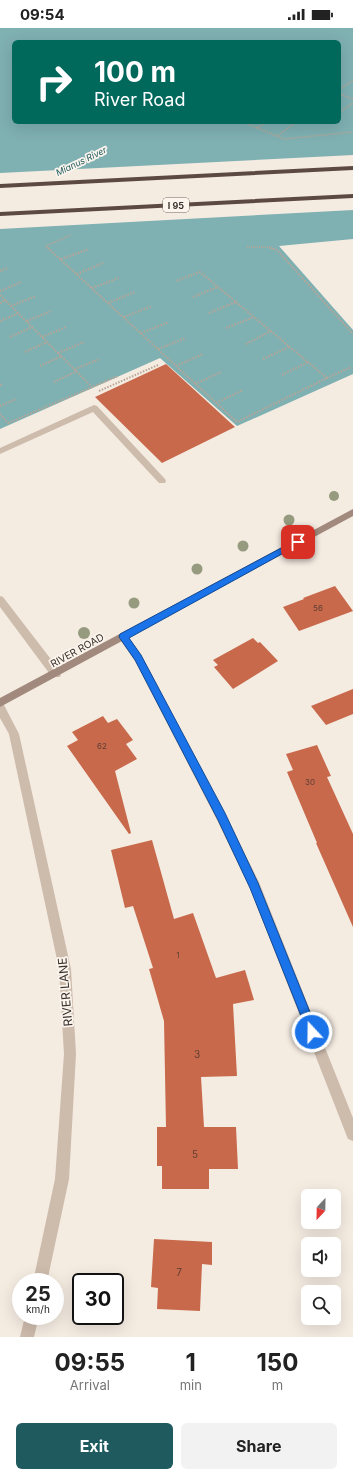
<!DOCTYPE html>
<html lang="en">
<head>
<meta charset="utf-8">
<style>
	body { margin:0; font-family:Inter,sans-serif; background:#f2f2f2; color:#222; height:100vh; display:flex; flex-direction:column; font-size:15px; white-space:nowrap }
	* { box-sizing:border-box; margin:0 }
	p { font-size:13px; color:#767676 }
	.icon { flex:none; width:22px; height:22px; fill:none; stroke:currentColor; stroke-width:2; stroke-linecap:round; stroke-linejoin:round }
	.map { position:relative; height:1309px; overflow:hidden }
	.panel { display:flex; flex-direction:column; background:#fff; flex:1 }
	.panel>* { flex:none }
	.guide { position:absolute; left:12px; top:12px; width:329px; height:84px; border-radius:6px; box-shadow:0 4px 16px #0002; background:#00695c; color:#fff; overflow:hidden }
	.needle { width:26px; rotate:202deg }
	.controls { position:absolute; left:301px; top:1161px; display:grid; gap:8px }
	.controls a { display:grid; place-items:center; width:40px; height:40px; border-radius:6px; background:#fff; box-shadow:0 4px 16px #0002; font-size:20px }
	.speed { position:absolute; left:12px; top:1245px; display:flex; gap:8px; font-size:20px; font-weight:700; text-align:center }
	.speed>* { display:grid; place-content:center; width:52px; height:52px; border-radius:50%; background:#fff; box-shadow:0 4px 16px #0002; line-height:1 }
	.speed small { font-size:10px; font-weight:400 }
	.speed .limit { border:2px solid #111; border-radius:6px; background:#fff; color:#111 }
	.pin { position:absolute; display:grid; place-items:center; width:34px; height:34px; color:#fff; margin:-17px; border-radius:8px; box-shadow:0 2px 6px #0006 }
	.me { position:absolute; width:44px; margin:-22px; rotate:339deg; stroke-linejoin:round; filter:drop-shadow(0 0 3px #0008) }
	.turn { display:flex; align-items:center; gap:14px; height:84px; padding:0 16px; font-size:18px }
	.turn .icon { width:52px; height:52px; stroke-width:2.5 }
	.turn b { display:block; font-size:28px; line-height:34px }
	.eta { display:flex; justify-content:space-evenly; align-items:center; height:68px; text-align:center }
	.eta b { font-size:24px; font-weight:700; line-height:28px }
	.cta { display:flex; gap:8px; margin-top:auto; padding:8px 16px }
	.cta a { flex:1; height:46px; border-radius:6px; background:#1f5a5e; color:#fff; font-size:16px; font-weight:700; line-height:46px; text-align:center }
	.cta a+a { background:#f2f2f2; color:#222 }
	.status { display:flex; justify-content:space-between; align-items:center; height:28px; padding:0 20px; background:#fff; direction:ltr }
	.status svg { height:11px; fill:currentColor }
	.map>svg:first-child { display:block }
	.water { fill:#7fb0b2; fill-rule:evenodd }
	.pier { fill:#f4ebe1 }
	.building { fill:#c8694b }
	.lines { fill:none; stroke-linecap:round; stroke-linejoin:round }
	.path-far1 { stroke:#b9a596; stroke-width:1.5; stroke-dasharray:1 1; stroke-linecap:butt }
	.path { stroke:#b9a596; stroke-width:2; stroke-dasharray:1.5 1.5; stroke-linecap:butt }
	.service { fill:#cdbbac; fill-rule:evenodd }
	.minor { fill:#cdbbac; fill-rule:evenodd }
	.secondary { fill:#a18a7d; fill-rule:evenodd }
	.motorway { fill:#5c4a42; fill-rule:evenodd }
	.tree { fill:#969b7f }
	.route { fill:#1a73e8; stroke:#114b97 }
	.labels { text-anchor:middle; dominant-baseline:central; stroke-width:3.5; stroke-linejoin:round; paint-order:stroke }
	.number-label { font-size:8px; fill:#5e3e33 }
	.far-water-label { font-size:9px; font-style:italic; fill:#1f5a5e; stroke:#fbf5ee }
	.shield { fill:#fbf5ee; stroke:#756b66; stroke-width:1 }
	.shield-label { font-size:9px; font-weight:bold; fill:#3b302b }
	.street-label { font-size:10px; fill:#3b302b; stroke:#fbf5ee }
	.near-number-label { font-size:10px; fill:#5e3e33 }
	.near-street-label { font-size:12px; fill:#3b302b; stroke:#fbf5ee }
</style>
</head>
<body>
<div class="status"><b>09:54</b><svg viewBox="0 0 49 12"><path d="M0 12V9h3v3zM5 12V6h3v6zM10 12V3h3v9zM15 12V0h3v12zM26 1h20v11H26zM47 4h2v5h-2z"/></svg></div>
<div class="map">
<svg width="353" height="1309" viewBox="0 0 353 1309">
	<rect width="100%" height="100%" fill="#f4ebe1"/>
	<path class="water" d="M0,0H353V211L279,218L353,302V346L237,398L160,330L0,401ZM14,14H339V94H14Z"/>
	<path class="pier" d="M353,127V182L0,201V145Z"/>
	<path class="building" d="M166,336L235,399L162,435L95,369Z
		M335,558L353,583L299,603L283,579L304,571L303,570Z
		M253,610L258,615L260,614L278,633L233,661L214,639L218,637L213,632Z
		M353,661V686L326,697L311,678Z
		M103,688L108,695L117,691L133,712L126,716L137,731L115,743L131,805L129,806L67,718L78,712L72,704Z
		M317,717L331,748L327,749L353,806V899L316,815H317L287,744L293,742L286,726Z
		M152,812L174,891L193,885L216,950L245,942L254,972L233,976L237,1048L201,1049L204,1099H236L238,1141H209V1161H162V1138H157V1099H166L164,993L149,941L153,940L133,878L125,880L111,822Z
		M154,1211L212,1214V1237L202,1236L200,1283L157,1281L158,1260L151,1259Z"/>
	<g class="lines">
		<path class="path-far1" d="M339,62L353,52
			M339,66L353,71
			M340,84L353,75
			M243,94L284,111L353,104
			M257,100L266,94
			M277,108L294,96
			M247,219H269L273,221
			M49,221L46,218L71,207"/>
		<path class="path" d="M48,220L237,394L327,350L200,244L176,253
			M270,220L277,222L353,306
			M61,231L89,221
			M0,243L8,240
			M77,246L103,235
			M92,260L119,250
			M0,263L21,254
			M0,267L92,359
			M193,269L218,259
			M0,275L6,272
			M108,275L135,264
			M11,278L36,268
			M209,285L236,274
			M124,289L152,278
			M0,293L19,285
			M27,293L51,283
			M226,300L254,289
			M141,305L169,294
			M10,309L32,299
			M42,309L66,299
			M246,316L271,303
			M158,321L186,310
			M25,324L47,314
			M58,325L84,314
			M263,331L289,319
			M40,338L62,328
			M176,338L203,326
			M75,341L100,331
			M282,347L308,334
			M327,350L351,339
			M54,354L77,343
			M195,356L221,344
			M0,357L3,356
			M99,363L158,337
			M216,375L243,362
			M0,378L16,371
			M0,386L8,395L118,348"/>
		<path class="service" d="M94,377L97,378L165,451L166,453L165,455H159L93,384L0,426V420Z
			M0,568L3,569L60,643L61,646L60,649H52L0,579Z"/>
		<path class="minor" d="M123,605L126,606L141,627L225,786L259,854L353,1090V1113L348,1111L346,1106L250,860L217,792L135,633L118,609L120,606Z
			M0,676L4,677L19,706L71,941L76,1026L69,1151L47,1254H33L55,1151L64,1026L59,941L9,706L0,690Z
			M25,1288H39L34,1309H20Z"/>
		<path class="secondary" d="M353,481V488L0,679V670Z"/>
		<path class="motorway" d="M353,138V142L0,160V156Z
			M353,166V170L0,188V184Z"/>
	</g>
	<g class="tree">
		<circle cx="334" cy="468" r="5"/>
		<circle cx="289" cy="492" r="5.5"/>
		<circle cx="243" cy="518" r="5.5"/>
		<circle cx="197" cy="541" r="5.5"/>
		<circle cx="134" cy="575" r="5.5"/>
		<circle cx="84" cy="605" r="6"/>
	</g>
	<path class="route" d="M298,511L302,514L300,516L129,610L141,627L225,785L258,855L318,1004L316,1008L312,1010L309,1008L250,860L218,792L135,632L119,609L120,606Z"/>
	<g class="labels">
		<g class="number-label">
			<text x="318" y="580">56</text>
			<text x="102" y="718">62</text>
			<text x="310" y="754">30</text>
			<text x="178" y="927">1</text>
		</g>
		<g class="far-water-label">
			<text transform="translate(81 133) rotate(-26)">Mianus River</text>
		</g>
		<rect class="shield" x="163" y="170" width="26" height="14" rx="3"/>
		<g class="shield-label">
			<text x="176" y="177">I 95</text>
		</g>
		<g class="street-label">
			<text transform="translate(77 622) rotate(-29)">RIVER ROAD</text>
		</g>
		<g class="near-number-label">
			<text x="197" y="1026">3</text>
			<text x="195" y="1126">5</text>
			<text x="179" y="1244">7</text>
		</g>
		<g class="near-street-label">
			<text transform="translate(65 964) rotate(-95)">RIVER LANE</text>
		</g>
	</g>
</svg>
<div class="controls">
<a><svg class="needle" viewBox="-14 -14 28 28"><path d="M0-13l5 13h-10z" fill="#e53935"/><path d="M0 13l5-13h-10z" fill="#767676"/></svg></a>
<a><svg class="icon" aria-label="sound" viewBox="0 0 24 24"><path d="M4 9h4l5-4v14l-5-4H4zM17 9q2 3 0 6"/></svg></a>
<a><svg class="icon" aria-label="search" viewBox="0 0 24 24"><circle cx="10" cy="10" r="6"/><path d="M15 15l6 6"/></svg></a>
</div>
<div class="speed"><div>25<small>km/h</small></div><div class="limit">30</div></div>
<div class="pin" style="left:298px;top:514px;background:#d93025"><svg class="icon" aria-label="arrive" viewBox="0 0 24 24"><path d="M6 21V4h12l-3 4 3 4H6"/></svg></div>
<svg class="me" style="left:312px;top:1004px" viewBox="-20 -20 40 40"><circle r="17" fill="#1a73e8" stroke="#fff" stroke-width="3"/><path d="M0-11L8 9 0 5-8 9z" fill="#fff"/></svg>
<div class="guide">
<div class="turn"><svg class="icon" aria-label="right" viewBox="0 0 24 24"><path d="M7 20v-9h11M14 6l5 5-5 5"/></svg><div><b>100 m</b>River Road</div></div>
</div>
</div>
<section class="panel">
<div class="eta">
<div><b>09:55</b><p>Arrival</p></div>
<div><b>1</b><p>min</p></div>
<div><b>150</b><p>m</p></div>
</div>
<div class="cta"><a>Exit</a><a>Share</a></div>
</section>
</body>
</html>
